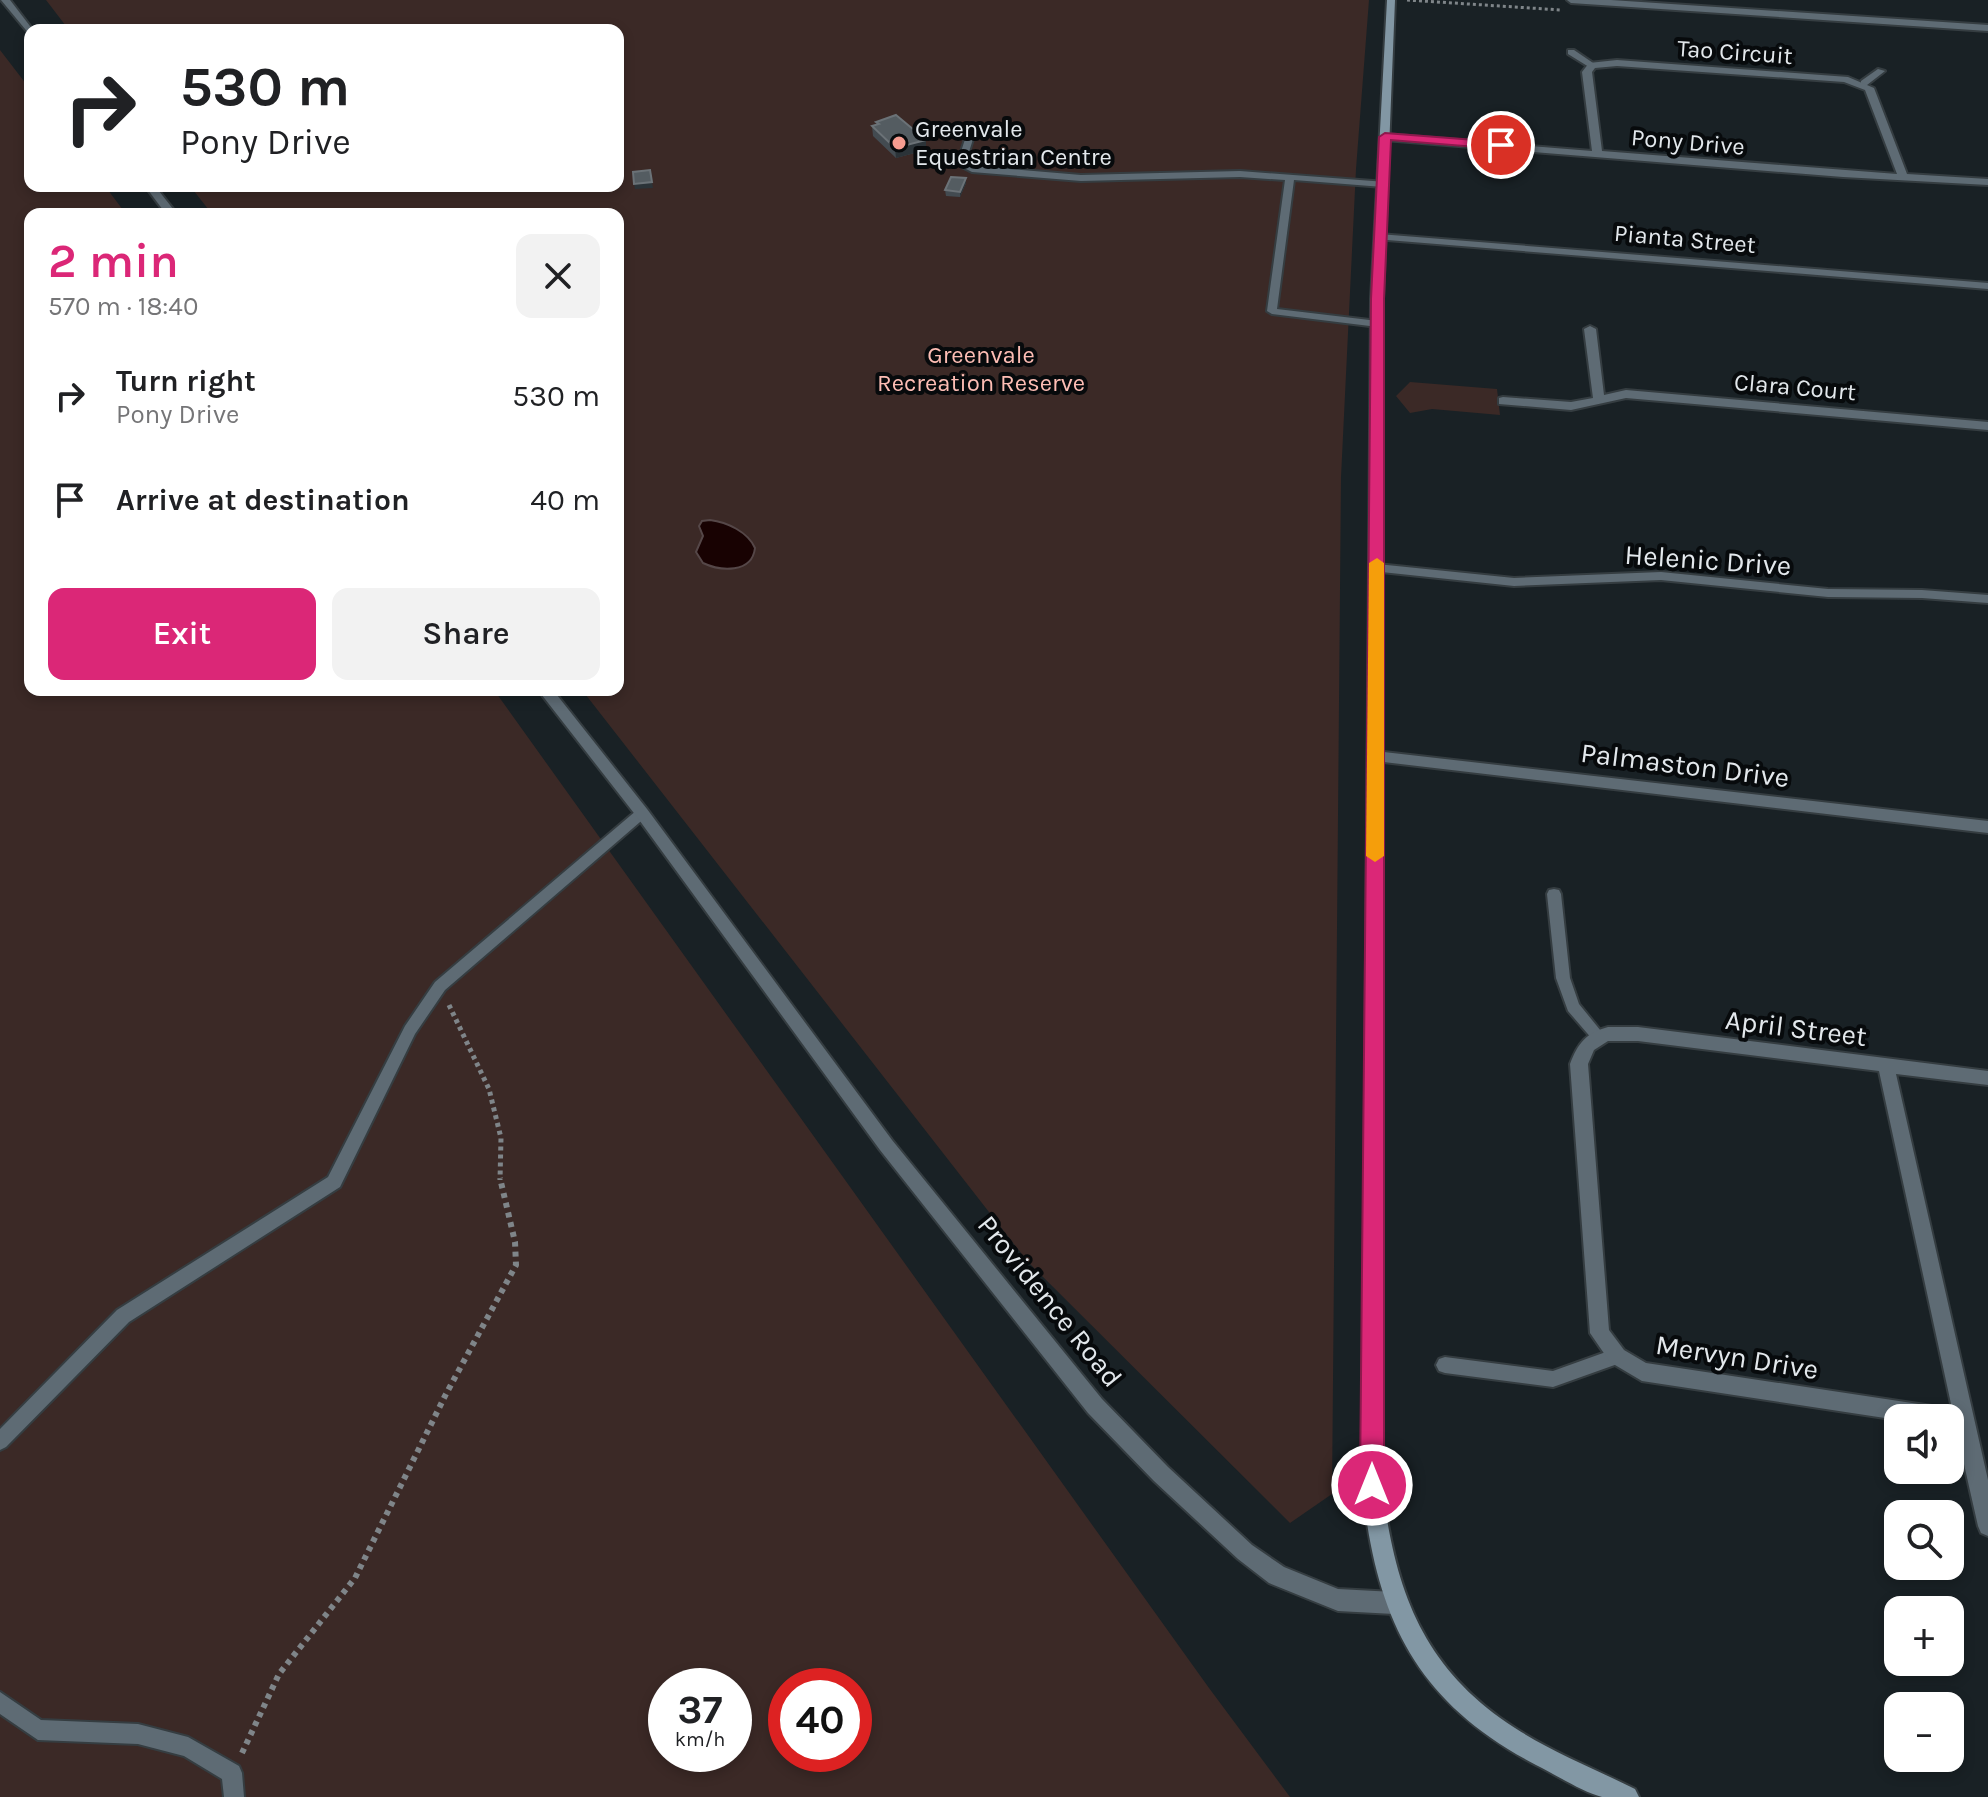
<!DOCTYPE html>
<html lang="en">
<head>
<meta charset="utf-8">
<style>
	body { margin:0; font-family:Karla,sans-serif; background:#f2f2f2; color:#202124; height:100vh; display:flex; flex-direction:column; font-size:30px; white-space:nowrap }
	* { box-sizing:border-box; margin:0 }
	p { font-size:26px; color:#757577 }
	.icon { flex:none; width:44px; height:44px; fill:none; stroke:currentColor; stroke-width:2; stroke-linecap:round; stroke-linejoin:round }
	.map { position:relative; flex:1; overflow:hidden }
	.details { position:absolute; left:24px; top:208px; width:600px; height:488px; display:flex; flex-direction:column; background:#fff; border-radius:16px; box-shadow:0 4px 12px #0003 }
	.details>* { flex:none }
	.guide { position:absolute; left:24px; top:24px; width:600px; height:168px; border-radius:16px; box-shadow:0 4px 12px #0003; background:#fff; color:#202124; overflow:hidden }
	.buttons { position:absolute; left:1884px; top:1404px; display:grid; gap:16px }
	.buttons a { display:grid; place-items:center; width:80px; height:80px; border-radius:16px; background:#fff; box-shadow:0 4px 12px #0003; font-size:40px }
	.speed { position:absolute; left:648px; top:1668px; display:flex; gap:16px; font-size:40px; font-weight:700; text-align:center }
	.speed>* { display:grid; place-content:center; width:104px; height:104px; border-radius:50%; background:#fff; box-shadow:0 4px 12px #0003; line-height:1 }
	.speed small { font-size:20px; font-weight:400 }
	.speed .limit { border:12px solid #d22; background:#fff; color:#111 }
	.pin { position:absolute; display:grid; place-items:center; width:68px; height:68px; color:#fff; margin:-34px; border:4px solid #fff; border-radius:50%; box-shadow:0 2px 8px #0007 }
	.me { position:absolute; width:88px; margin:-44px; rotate:0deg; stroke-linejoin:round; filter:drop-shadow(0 0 6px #0008) }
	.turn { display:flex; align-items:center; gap:28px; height:168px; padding:0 24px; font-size:36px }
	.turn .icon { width:104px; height:104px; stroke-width:2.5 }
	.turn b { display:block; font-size:56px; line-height:68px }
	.round { display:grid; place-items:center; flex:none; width:84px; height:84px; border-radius:16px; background:#f2f2f2 }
	.headline { display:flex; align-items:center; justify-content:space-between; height:136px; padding:0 24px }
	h1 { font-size:48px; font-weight:600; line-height:60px; color:#db2777 }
	.button { display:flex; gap:16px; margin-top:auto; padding:16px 24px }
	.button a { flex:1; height:92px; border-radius:16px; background:#db2777; color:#fff; font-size:32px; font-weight:600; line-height:92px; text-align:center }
	.button a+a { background:#f2f2f2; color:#202124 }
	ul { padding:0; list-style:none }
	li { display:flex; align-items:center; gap:24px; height:104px; padding:0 24px }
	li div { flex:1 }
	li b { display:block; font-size:30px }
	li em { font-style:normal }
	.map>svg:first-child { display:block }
	.green { fill:#3b2926; fill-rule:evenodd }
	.water { fill:#180202; stroke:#554748; stroke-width:2 }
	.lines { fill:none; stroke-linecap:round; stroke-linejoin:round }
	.lane-casing { stroke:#353d41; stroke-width:4 }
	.street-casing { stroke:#353d41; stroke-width:4 }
	.secondary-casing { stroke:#353d41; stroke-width:4 }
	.path-far2 { stroke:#7f8589; stroke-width:3; stroke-dasharray:3 3; stroke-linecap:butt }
	.path-far1 { stroke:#7f8589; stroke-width:5; stroke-dasharray:4 4; stroke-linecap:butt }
	.path { stroke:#7f8589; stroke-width:6; stroke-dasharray:5 5; stroke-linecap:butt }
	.lane { fill:#5e6b74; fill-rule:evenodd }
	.street { fill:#5e6b74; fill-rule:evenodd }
	.secondary { fill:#8297a4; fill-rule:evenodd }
	.wall { fill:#434b51 }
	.shaded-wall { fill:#2b3338 }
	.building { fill:#545c61; stroke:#6b7277; stroke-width:2 }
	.route { fill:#db2777; stroke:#8e194d; stroke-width:2 }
	.slow { fill:#f59e0b }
	.poi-dot { fill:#f59c90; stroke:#070a0c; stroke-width:3 }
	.labels { text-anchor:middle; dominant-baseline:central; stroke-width:8; stroke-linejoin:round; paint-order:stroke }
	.far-street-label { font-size:24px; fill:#e3e8ec; stroke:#070a0c }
	.far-poi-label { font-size:24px; fill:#e3e8ec; stroke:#070a0c; text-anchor:start }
	.far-park-label { font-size:24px; fill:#fdbdb4; stroke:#070a0c }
	.street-label { font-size:28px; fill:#e3e8ec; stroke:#070a0c }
</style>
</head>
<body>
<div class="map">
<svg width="1988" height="1797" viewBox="0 0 1988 1797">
	<rect width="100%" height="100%" fill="#192125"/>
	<path class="green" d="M46,0H1369L1356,169L1341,477L1332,1494L1290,1523L1028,1262L582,690H618V214H212L190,186H618V30H69Z
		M0,50L30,89V186H105L126,214H30V690H494L1209,1688L1290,1797H0ZM666,1686H734V1754H666ZM786,1686H854V1754H786Z
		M1410,382L1497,389L1500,415L1432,409L1410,413L1396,396Z"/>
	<path class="water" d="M710,520C727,522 748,532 755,548C752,574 720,571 703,563L696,552L703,536L699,526L702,521Z"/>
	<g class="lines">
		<defs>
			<path id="lane" d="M1568,50H1574L1596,65L1589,67L1568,54Z
				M1878,69L1885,71L1867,85H1861V81Z
				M971,130L975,133L967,158L969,164L974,166L1081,175L1240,171L1386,182V186L1383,187L1294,180L1277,309L1378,321L1383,324L1378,327L1272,314L1267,311L1285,180L1240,177L1081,181L972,172L962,167L959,158L967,133Z
				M642,808L649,813L647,816L445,990L415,1034L340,1187L129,1322L6,1447L0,1450V1429L117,1310L328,1177L405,1026L435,982L637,810Z
				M1554,889L1559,890L1561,894L1570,978L1579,1004L1605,1036L1603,1040L1598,1042L1593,1040L1568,1011L1556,978L1547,894L1549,890Z
				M1617,1348L1623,1350L1626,1356L1623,1362L1553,1387L1445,1373L1439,1371L1436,1365L1439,1359L1445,1357L1553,1371Z
				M0,1692L41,1720L138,1724L188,1737L239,1766L242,1773L244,1797H224L222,1779L184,1756L138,1744L38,1740L0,1714Z"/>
			<path id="street" d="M1,0H10L33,30H30V35Z
				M1567,0H1611L1988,25V31L1571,3Z
				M1617,60L1848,77L1874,88L1907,174L1988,179V185L1843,177L1385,140L1380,137L1385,134L1592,151L1582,72L1589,63ZM1617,66L1844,82L1865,90L1897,174L1602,151L1592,72L1595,68Z
				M145,186H155L177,214H166Z
				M1379,234L1988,283V289L1375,239V235Z
				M1590,326L1596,329L1604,395L1626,390L1988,422V430L1626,398L1571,410L1499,404V398L1503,397L1571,402L1593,398L1584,329Z
				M1377,564L1514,578L1661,572L1828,589L1922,590L1988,595V603L1922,598L1828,597L1661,580L1514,586L1372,571V565Z
				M538,690H553L647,809L892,1140L1102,1399L1168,1467L1252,1545L1284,1567L1338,1589L1394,1592L1402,1595L1405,1603L1402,1611L1394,1614L1338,1611L1269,1583L1238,1559L1154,1481L1088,1413L880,1150L637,817Z
				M1375,751L1988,821V833L1375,761L1368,756Z
				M1608,1027H1638L1988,1071V1085L1896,1074L1988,1480V1536L1981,1533L1978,1526L1954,1420L1950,1426V1418H1898V1420L1642,1381L1610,1362L1590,1333L1570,1064C1578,1043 1586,1033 1608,1027ZM1608,1041H1638L1879,1071L1953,1413L1945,1408L1646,1363L1624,1350L1609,1330L1588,1064L1594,1050Z"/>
			<path id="secondary" d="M1387,0H1395L1383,299L1382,1485C1395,1590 1422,1668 1515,1728C1552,1752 1595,1769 1635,1789L1639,1797C1627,1797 1613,1797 1602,1797C1582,1792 1555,1774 1536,1765C1414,1701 1376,1617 1362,1485L1371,299Z"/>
		</defs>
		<use href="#lane" class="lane-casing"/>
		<use href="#street" class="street-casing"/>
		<use href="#secondary" class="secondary-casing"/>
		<path class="path-far2" d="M1407,0L1561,10"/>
		<path class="path-far1" d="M449,1005L489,1089L501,1138L500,1180"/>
		<path class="path" d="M242,1753L279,1674L355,1578L446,1394L516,1265L515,1242L500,1178"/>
		<use href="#lane" class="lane"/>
		<use href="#street" class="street"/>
		<use href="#secondary" class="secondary"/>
	</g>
	<path class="wall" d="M876,122L926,150L896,158L873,136L872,126L877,125Z
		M966,183L960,197L946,196L945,190Z"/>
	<path class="shaded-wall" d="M926,140V150L896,158L895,148Z
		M966,178V183L960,197V192Z
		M652,182L653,188L635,189L634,184Z"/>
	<path class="building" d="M896,115L926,140L895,148L872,126L879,124L876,122Z
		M650,170L652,182L634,184L633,172Z
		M951,177L966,178L960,192L945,190Z"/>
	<path class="route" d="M1385,133L1501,142L1507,145L1501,149L1391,140L1384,299V1485L1380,1493L1372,1496L1364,1493L1360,1485L1371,299L1379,137Z"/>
	<path class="slow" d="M1377,558L1384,563V856L1375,862L1366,856L1369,563Z"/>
	<circle class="poi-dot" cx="899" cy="143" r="8"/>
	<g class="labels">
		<g class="far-street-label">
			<text transform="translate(1735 52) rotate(4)">Tao Circuit</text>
			<text transform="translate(1688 142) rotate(5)">Pony Drive</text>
			<text transform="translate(1685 239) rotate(5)">Pianta Street</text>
			<text transform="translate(1795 387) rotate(5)">Clara Court</text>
		</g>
		<g class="far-poi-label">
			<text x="915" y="129">Greenvale<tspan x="915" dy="28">Equestrian Centre</tspan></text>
		</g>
		<g class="far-park-label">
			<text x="981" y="355">Greenvale<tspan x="981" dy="28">Recreation Reserve</tspan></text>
		</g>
		<g class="street-label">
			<text transform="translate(1708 560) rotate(4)">Helenic Drive</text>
			<text transform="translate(1685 765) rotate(7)">Palmaston Drive</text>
			<text transform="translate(1796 1028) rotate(7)">April Street</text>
			<text transform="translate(1050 1301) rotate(51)">Providence Road</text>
			<text transform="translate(1737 1357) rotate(9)">Mervyn Drive</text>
		</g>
	</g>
</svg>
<div class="buttons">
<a><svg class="icon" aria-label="sound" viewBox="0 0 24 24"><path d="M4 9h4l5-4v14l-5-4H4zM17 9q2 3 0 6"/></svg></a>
<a><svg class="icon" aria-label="search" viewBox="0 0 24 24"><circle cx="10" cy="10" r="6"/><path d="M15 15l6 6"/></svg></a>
<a>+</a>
<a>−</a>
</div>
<div class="speed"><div>37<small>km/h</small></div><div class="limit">40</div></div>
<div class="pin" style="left:1501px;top:145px;background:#d93025"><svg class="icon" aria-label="arrive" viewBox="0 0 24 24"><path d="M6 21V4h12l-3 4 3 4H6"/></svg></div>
<svg class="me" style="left:1372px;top:1485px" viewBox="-20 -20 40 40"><circle r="17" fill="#db2777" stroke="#fff" stroke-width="3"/><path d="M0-11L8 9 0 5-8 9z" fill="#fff"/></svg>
<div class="guide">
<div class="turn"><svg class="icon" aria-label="right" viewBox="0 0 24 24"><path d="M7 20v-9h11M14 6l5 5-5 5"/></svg><div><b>530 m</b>Pony Drive</div></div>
</div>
<section class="details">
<div class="headline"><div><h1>2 min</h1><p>570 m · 18:40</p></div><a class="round"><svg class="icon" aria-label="close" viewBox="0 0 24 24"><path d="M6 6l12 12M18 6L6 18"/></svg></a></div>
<ul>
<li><svg class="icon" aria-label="right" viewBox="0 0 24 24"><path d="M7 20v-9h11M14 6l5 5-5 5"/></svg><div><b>Turn right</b><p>Pony Drive</p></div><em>530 m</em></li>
<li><svg class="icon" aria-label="arrive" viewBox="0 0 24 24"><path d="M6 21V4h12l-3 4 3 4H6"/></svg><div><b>Arrive at destination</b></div><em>40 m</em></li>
</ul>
<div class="button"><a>Exit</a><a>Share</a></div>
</section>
</div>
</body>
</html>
